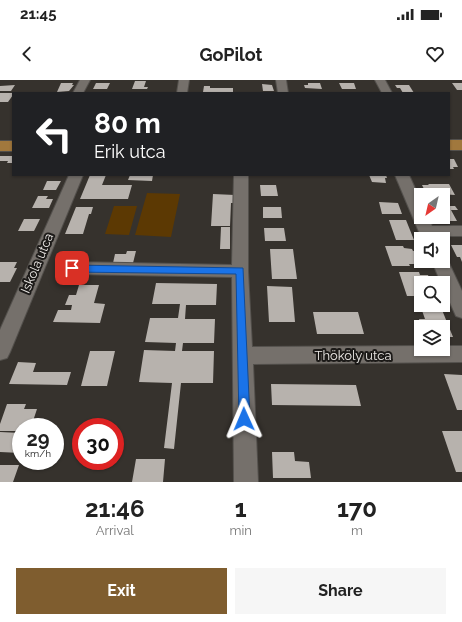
<!DOCTYPE html>
<html lang="en">
<head>
<meta charset="utf-8">
<style>
	body { margin:0; font-family:Raleway,sans-serif; background:#f6f6f6; color:#222; height:100vh; display:flex; flex-direction:column; font-size:15px; white-space:nowrap }
	* { box-sizing:border-box; margin:0 }
	p { font-size:13px; color:#767676 }
	.icon { flex:none; width:22px; height:22px; fill:none; stroke:currentColor; stroke-width:2; stroke-linecap:round; stroke-linejoin:round }
	.map { position:relative; height:402px; overflow:hidden }
	.details { display:flex; flex-direction:column; background:#fff; flex:1 }
	.details>* { flex:none }
	.guide { position:absolute; left:12px; top:12px; width:438px; height:84px; border-radius:0px; box-shadow:0 1px 3px #0004; background:#202124; color:#fff; overflow:hidden }
	.needle { width:26px; rotate:214deg }
	.buttons { position:absolute; left:414px; top:108px; display:grid; gap:8px }
	.buttons a { display:grid; place-items:center; width:36px; height:36px; border-radius:0px; background:#fff; box-shadow:0 1px 3px #0004; font-size:20px }
	.speed { position:absolute; left:12px; top:338px; display:flex; gap:8px; font-size:20px; font-weight:700; text-align:center }
	.speed>* { display:grid; place-content:center; width:52px; height:52px; border-radius:50%; background:#fff; box-shadow:0 1px 3px #0004; line-height:1 }
	.speed small { font-size:10px; font-weight:400 }
	.speed .limit { border:6px solid #d22; background:#fff; color:#111 }
	.pin { position:absolute; display:grid; place-items:center; width:34px; height:34px; color:#fff; margin:-17px; border-radius:8px; box-shadow:0 2px 6px #0006 }
	.me { position:absolute; width:44px; margin:-22px; rotate:359deg; stroke-linejoin:round; filter:drop-shadow(0 0 3px #0008) }
	.turn { display:flex; align-items:center; gap:14px; height:84px; padding:0 16px; font-size:18px }
	.turn .icon { width:52px; height:52px; stroke-width:2.5 }
	.turn b { display:block; font-size:28px; line-height:34px }
	.eta { display:flex; justify-content:space-evenly; align-items:center; height:68px; text-align:center }
	.eta b { font-size:24px; font-weight:700; line-height:28px }
	.primary-button { display:flex; gap:8px; margin-top:auto; padding:8px 16px }
	.primary-button a { flex:1; height:46px; border-radius:0px; background:#7f5d2f; color:#fff; font-size:16px; font-weight:700; line-height:46px; text-align:center }
	.primary-button a+a { background:#f6f6f6; color:#222 }
	.status { display:flex; justify-content:space-between; align-items:center; height:28px; padding:0 20px; background:#fff; direction:ltr }
	.status svg { height:11px; fill:currentColor }
	header { display:flex; justify-content:space-between; align-items:center; height:52px; padding:0 16px; background:#fff; font-size:18px; font-weight:700 }
	.map>svg:first-child { display:block }
	.green { fill:#5c3903 }
	.building { fill:#b7b2ad }
	.lines { fill:none; stroke-linecap:round; stroke-linejoin:round }
	.minor-casing { stroke:#53504c; stroke-width:2 }
	.major-casing { stroke:#53504c; stroke-width:2 }
	.minor { fill:#75706b; fill-rule:evenodd }
	.major { fill:#a1783d; fill-rule:evenodd }
	.route { fill:#1a73e8; stroke:#114b97 }
	.labels { text-anchor:middle; dominant-baseline:central; stroke-width:4; stroke-linejoin:round; paint-order:stroke }
	.street-label { font-size:13px; fill:#edeae7; stroke:#1c1a18 }
</style>
</head>
<body>
<div class="status"><b>21:45</b><svg viewBox="0 0 49 12"><path d="M0 12V9h3v3zM5 12V6h3v6zM10 12V3h3v9zM15 12V0h3v12zM26 1h20v11H26zM47 4h2v5h-2z"/></svg></div>
<header><svg class="icon" aria-label="back" viewBox="0 0 24 24"><path d="M15 5l-7 7 7 7"/></svg>GoPilot<svg class="icon" aria-label="heart" viewBox="0 0 24 24"><path d="M12 20l-8-8c-3-5 5-10 8-4 3-6 11-1 8 4z"/></svg></header>
<div class="map">
<svg width="462" height="402" viewBox="0 0 462 402">
	<rect width="100%" height="100%" fill="#36322d"/>
	<path class="green" d="M147,113L180,114L171,157L135,155Z
		M114,126H137L129,155L105,154Z"/>
	<path class="building" d="M135,1H146L144,7H148L147,9H132Z
		M61,3H73L72,5H74L69,11L57,12Z
		M96,3H110L107,9H93Z
		M308,3H320L322,9L305,8L304,5H308Z
		M339,3H354L356,9H342Z
		M452,3H462V10H457Z
		M262,4L272,5L274,11H263Z
		M15,5L11,11H0V6Z
		M395,5H409L414,13H403L400,8H397Z
		M204,6H210V8H233V12H203Z
		M0,13H13V15L8,22H0Z
		M0,76H13V83H7L8,81H0Z
		M449,79H454L458,87H453L454,89H449Z
		M90,95H106L102,105H132L128,119H80Z
		M130,95H153L152,101L128,100Z
		M369,95H386L387,98H385L386,103L372,102Z
		M47,101H61L56,110H43Z
		M428,104H449L455,115L426,113L422,105H429Z
		M260,105H276L278,116H261Z
		M213,114L235,115L234,123H231L230,146H211Z
		M38,116H48L46,119H53L49,128H32Z
		M379,122L398,123L402,134H382Z
		M443,126H455L458,130H451L457,141H439L437,137H443Z
		M76,127H93L91,134H89L83,154H65Z
		M263,127H281L282,138H263Z
		M24,139H40L34,151H18Z
		M389,140H406L414,160H396Z
		M221,147H230V169H220Z
		M264,148H284L286,161H265Z
		M451,165H462V182L460,177H457Z
		M385,166H403L404,168L412,169L413,171H416L420,181H417L418,184H409L410,186H392Z
		M270,169H293L297,199H272Z
		M127,171H136L133,183H113L115,174H126Z
		M0,182H17L14,188H17L10,202H0Z
		M399,192H419L420,195H428L431,203H421V216H407Z
		M156,203L217,204L216,225H186L185,239H215L214,263H183L182,271H214L213,303H181L174,369L164,368L172,303L139,302L144,270L175,271L176,263L145,262L150,238H178L180,224H152Z
		M79,205H99L94,223L105,224L100,243L53,242L58,230H71L72,225H65L69,215H76Z
		M267,206L292,207L295,242H269Z
		M419,222H421V225H440L453,257H443V247L421,246L419,239H425Z
		M313,232H358L364,254H317Z
		M90,271H115L107,306H81Z
		M18,282L36,283L33,292H71L67,305L9,304Z
		M444,294L462,295V330H457Z
		M271,304L356,305L361,326L272,325Z
		M7,324H26L24,329H37L31,347H21V351H0V344Z
		M442,351H462V392H456Z
		M0,352L21,353V373L0,372Z
		M272,372H294L295,381L309,382L311,398H273Z
		M136,379H165L163,402H132Z
		M0,385H19L13,402H0Z"/>
	<g class="lines">
		<defs>
			<path id="minor" d="M80,0H90L83,13H73Z
				M179,0H189L187,13H177Z
				M276,0H286L288,13H278Z
				M375,0H385L392,13H382Z
				M69,95H83L10,272L7,278L0,280V250Z
				M234,95H248V191L252,267L421,266V269H443V266H462V282L253,284L258,402H234L232,197L73,194L67,192L65,188L67,184L73,182L232,185Z
				M395,95H409L421,122V137H428L432,146H462V156H436L438,159H422Z
				M443,176L446,177L448,181L462,211V238L456,236L443,207V203H441L432,181H443Z"/>
			<path id="major" d="M449,60H462V70H449Z
				M0,61H13V71H0Z"/>
		</defs>
		<use href="#minor" class="minor-casing"/>
		<use href="#major" class="major-casing"/>
		<use href="#minor" class="minor"/>
		<use href="#major" class="major"/>
	</g>
	<path class="route" d="M72,185L243,188L250,339L249,343L244,344L240,343L239,339L236,194L72,192L68,188Z"/>
	<g class="labels">
		<g class="street-label">
			<text transform="translate(37 183) rotate(-67)">Iskola utca</text>
			<text x="353" y="275">Thököly utca</text>
		</g>
	</g>
</svg>
<div class="buttons">
<a><svg class="needle" viewBox="-14 -14 28 28"><path d="M0-13l5 13h-10z" fill="#e53935"/><path d="M0 13l5-13h-10z" fill="#767676"/></svg></a>
<a><svg class="icon" aria-label="sound" viewBox="0 0 24 24"><path d="M4 9h4l5-4v14l-5-4H4zM17 9q2 3 0 6"/></svg></a>
<a><svg class="icon" aria-label="search" viewBox="0 0 24 24"><circle cx="10" cy="10" r="6"/><path d="M15 15l6 6"/></svg></a>
<a><svg class="icon" aria-label="layers" viewBox="0 0 24 24"><path d="M12 4l9 5-9 5-9-5zM3 14l9 5 9-5"/></svg></a>
</div>
<div class="speed"><div>29<small>km/h</small></div><div class="limit">30</div></div>
<div class="pin" style="left:72px;top:188px;background:#d93025"><svg class="icon" aria-label="arrive" viewBox="0 0 24 24"><path d="M6 21V4h12l-3 4 3 4H6"/></svg></div>
<svg class="me" style="left:244px;top:339px" viewBox="-20 -20 40 40"><path d="M0-17L14 15 0 8-14 15z" fill="#1a73e8" stroke="#fff" stroke-width="4"/></svg>
<div class="guide">
<div class="turn"><svg class="icon" aria-label="left" viewBox="0 0 24 24"><path d="M17 20v-9H6M10 6l-5 5 5 5"/></svg><div><b>80 m</b>Erik utca</div></div>
</div>
</div>
<section class="details">
<div class="eta">
<div><b>21:46</b><p>Arrival</p></div>
<div><b>1</b><p>min</p></div>
<div><b>170</b><p>m</p></div>
</div>
<div class="primary-button"><a>Exit</a><a>Share</a></div>
</section>
</body>
</html>
